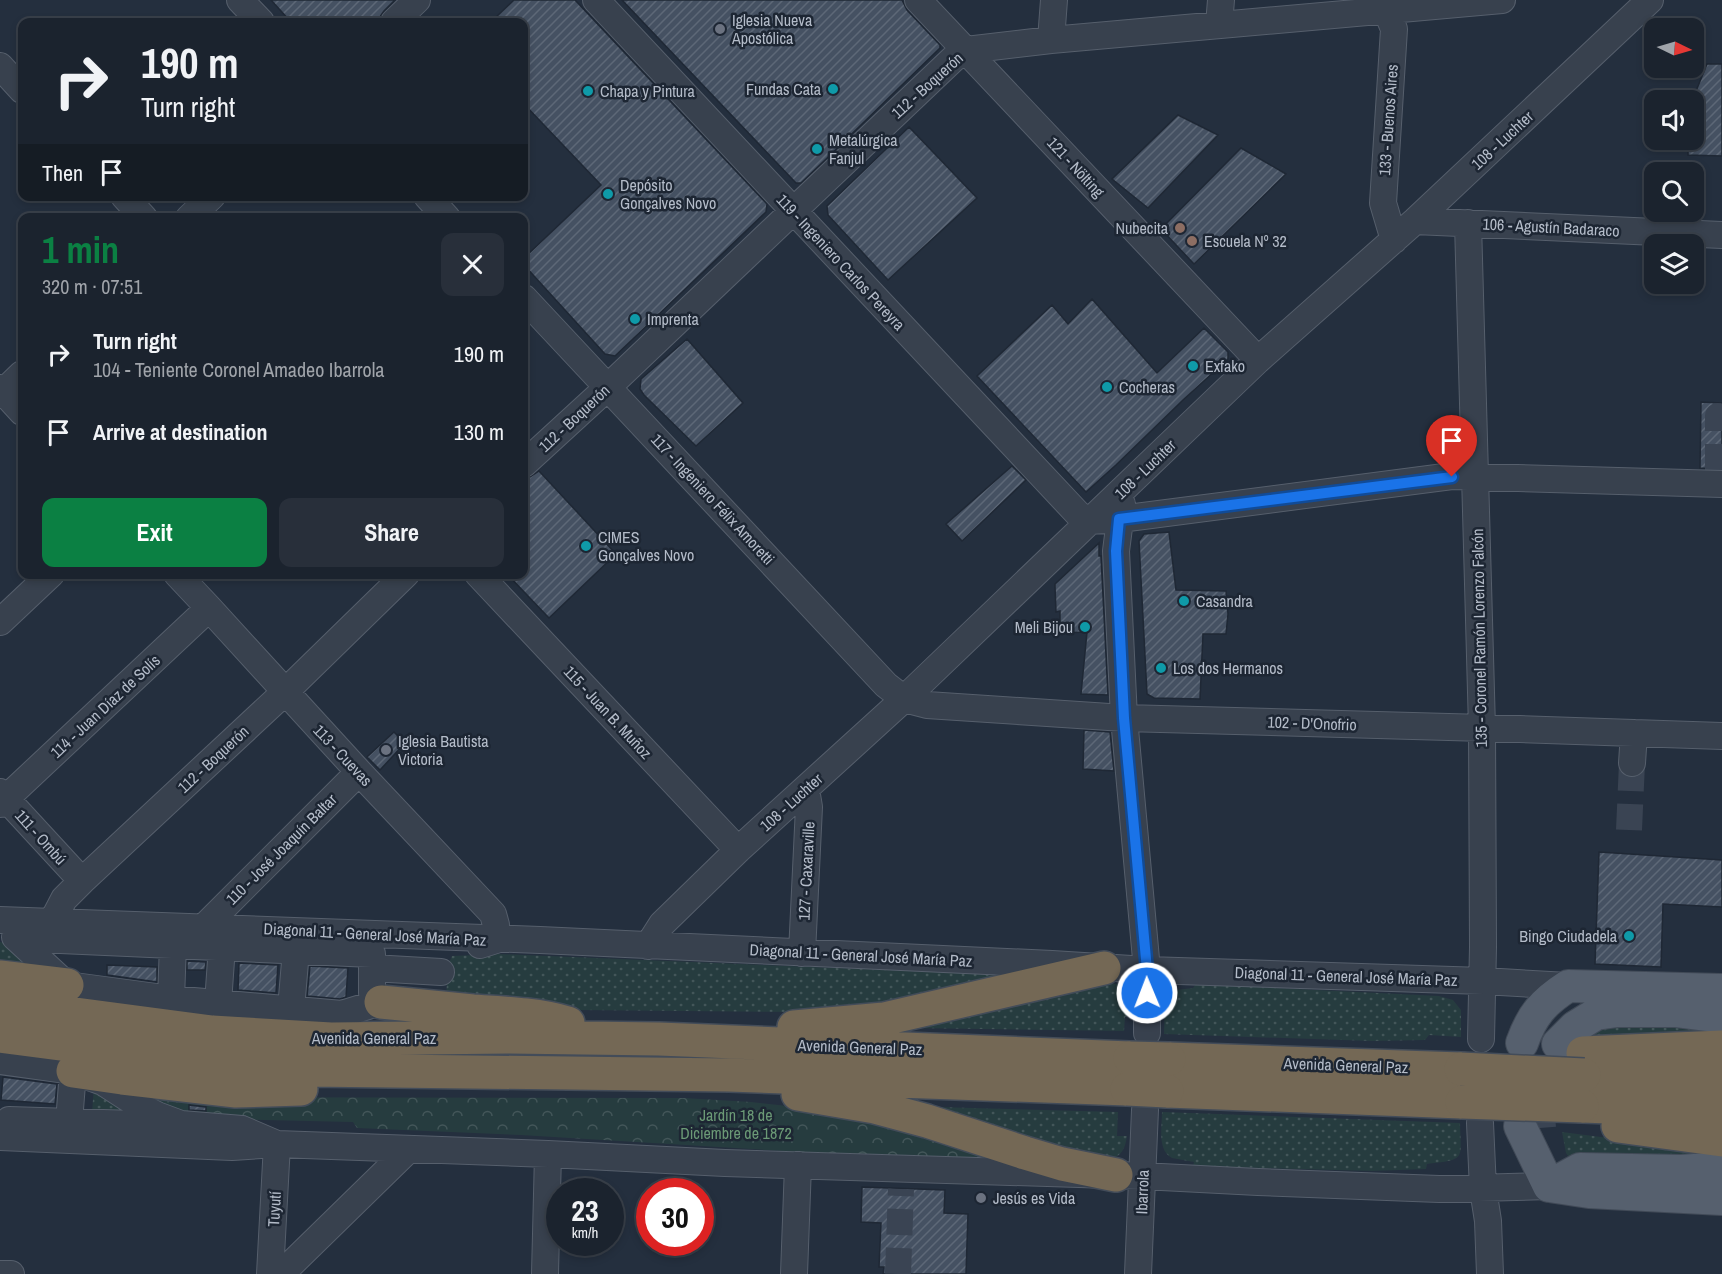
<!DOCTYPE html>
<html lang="en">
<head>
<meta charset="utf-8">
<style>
	body { margin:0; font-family:"Archivo Narrow",sans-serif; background:#282f3a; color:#f1f3f6; height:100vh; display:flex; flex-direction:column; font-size:22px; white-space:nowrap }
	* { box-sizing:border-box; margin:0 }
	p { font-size:20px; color:#a0a4aa }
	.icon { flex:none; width:33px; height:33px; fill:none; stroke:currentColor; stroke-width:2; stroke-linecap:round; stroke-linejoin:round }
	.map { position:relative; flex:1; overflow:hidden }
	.sheet { position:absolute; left:18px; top:213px; width:510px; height:366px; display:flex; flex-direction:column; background:#1b232e; border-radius:12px; box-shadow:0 3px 9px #0003,0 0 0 2px #39404a }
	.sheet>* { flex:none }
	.banner { position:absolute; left:18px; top:18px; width:510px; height:183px; border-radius:12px; box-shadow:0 3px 9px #0003,0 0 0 2px #39404a; background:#1b232e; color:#f1f3f6; overflow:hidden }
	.needle { width:39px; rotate:95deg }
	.controls { position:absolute; left:1644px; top:18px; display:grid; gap:12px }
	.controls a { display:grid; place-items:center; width:60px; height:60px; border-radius:12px; background:#1b232e; box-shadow:0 3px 9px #0003,0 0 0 2px #39404a; font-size:30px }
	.speed { position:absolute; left:546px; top:1178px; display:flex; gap:12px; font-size:30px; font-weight:700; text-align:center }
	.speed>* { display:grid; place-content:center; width:78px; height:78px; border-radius:50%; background:#1b232e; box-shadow:0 3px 9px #0003,0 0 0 2px #39404a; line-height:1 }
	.speed small { font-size:15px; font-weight:400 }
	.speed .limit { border:9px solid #d22; background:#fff; color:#111 }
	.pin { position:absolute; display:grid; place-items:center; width:51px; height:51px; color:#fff; margin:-62px -26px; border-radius:50% 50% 50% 0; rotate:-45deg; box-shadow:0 0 6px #0007 }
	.pin .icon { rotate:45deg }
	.me { position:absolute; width:66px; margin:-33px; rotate:359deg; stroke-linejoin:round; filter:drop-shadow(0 0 4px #0008) }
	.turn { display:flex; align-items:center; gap:21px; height:126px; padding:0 24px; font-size:27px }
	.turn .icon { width:78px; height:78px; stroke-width:2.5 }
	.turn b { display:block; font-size:42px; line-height:51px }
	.then { display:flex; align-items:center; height:57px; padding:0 24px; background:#0003; gap:12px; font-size:22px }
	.round { display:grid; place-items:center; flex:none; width:63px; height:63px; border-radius:12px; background:#282f3a }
	.summary { display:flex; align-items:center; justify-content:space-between; height:102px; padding:0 24px }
	h1 { font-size:36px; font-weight:700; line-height:45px; color:#0b8043 }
	.primary-button { display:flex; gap:12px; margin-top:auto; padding:12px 24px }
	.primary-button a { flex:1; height:69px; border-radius:12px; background:#0b8043; color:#fff; font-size:24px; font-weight:700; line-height:69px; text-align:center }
	.primary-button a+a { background:#282f3a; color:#f1f3f6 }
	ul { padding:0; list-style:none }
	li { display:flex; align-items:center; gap:18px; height:78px; padding:0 24px }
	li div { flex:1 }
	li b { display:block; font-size:22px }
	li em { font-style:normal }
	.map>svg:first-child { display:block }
	.grass { fill:url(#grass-dots) }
	.park { fill:url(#park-crowns) }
	.building { fill:url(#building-hatch); stroke:#1f2835; stroke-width:1.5 }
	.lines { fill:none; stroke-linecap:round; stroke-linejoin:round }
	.minor-tunnel { stroke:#3a4453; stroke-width:26; stroke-dasharray:26 13; stroke-linecap:butt }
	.major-tunnel { stroke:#3a4453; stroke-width:32; stroke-dasharray:32 16; stroke-linecap:butt }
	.minor-casing { stroke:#565f6c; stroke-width:28 }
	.major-casing { stroke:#414a57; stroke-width:34 }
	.highway-casing { stroke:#434c59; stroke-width:36 }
	.minor { stroke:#38414e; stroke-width:26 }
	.major { stroke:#56606e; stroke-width:32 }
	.highway { stroke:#746855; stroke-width:33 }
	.highway-bridge-casing { stroke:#434c59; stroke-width:36; stroke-linecap:butt }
	.highway-bridge { stroke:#746855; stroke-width:33 }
	.route-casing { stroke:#114b97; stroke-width:15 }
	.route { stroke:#1a73e8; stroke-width:10 }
	.worship-dot { fill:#6b7280; stroke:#1d2633; stroke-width:2 }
	.culture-dot { fill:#0f9aa8; stroke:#1d2633; stroke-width:2 }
	.education-dot { fill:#8d6e63; stroke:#1d2633; stroke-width:2 }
	.labels { text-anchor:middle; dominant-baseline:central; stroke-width:5; stroke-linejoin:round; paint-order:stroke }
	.poi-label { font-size:16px; fill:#b4bcc9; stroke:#1d2633; text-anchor:start }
	.street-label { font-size:16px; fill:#b4bcc9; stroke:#1d2633 }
	.park-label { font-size:16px; fill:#6b9a76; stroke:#1d2633 }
</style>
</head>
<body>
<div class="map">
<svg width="1722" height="1274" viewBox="0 0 1722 1274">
	<defs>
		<pattern id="grass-dots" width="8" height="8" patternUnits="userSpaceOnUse" patternTransform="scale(1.5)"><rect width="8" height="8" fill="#263c3f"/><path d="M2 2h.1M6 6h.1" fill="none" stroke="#435659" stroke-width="1.8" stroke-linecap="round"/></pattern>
		<pattern id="park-crowns" width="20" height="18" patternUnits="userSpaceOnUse" patternTransform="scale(1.5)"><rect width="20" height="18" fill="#263c3f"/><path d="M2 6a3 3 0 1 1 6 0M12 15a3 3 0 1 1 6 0" fill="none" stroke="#435659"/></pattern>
		<pattern id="building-hatch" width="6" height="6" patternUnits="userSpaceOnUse" patternTransform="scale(1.5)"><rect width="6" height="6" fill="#455162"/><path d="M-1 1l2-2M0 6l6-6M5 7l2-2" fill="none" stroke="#5d6877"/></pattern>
	</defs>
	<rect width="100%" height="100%" fill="#242f3e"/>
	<path class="grass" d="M0,942L6,943L47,974L0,969Z
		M498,954L525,955L1029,976L979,991L804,1012L577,1010L446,999L448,965L452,956Z
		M1101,982L1124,985C1132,996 1132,1003 1131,1015L1125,1017L1124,1031L910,1028Z
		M1196,984L1439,996L1453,1000L1461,1010V1037L1429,1035L1425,1040L1372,1041L1164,1034L1165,1001L1167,995L1176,990L1193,988Z
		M1615,1024L1716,1027L1722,1039L1581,1042L1599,1029Z
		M94,1086L146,1115L92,1113Z
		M899,1106L1118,1112L1117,1136H1127C1125,1149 1122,1155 1110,1160Z
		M1162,1112L1460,1123C1461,1161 1466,1159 1427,1164L1426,1169L1372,1171L1193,1166L1194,1162L1172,1158C1157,1150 1162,1128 1162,1112Z
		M1562,1132L1702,1150L1722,1163L1571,1160L1566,1153Z"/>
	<path class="park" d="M134,1097L684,1098L751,1102L824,1110L883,1119L1029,1166L521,1135L357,1128L353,1122L182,1118Z"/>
	<path class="building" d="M271,0H395L384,11L376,22H291Z
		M514,0H575L767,204L766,212L615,356L605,354L524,265V258L601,185L524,104V22H491Z
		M622,0H902L907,10L940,45V48L824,161L801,183H796Z
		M1707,64H1722V156L1688,155V140H1694V96Z
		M1178,115L1218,135L1148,208L1112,179Z
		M909,127L977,198L888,280L828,215L827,206Z
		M1241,148L1286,174L1194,264L1161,229Z
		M1092,299L1157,373L1204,328L1228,352V359L1183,400L1116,465L1086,492L977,376L1052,305L1068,324Z
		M687,339L743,403L696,446L644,395L640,389L641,379Z
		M1701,402L1722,403V469L1700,468Z
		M1012,466L1026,480L962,541L946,524Z
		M539,471L616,554L549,618L507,574H524V481Z
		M1169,532L1176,590L1226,591L1228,614L1226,634H1203L1200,699L1154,698L1147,694L1139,541L1144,534Z
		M1099,543V556H1101L1108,695L1081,694L1087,632L1060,633V611L1056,612L1055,587V584Z
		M1084,730L1110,732L1114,771L1083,769Z
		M394,732L405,743L380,770L367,757Z
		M1599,852L1722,860V907L1663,904L1661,967L1595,964Z
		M187,961L206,962L205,970H187Z
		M239,963L278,965L276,993L238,990Z
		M107,965L157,967V982L107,975Z
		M310,966L348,968L346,997L340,999L307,996Z
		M3,1077L57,1084L55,1104L1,1100Z
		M189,1105L206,1107V1111L189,1110Z
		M862,1187L945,1190L944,1213L968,1214L966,1274H883L884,1267H879L881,1223L861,1222Z"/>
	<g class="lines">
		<path class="minor-tunnel" d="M1718,470V416L1722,417
			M1629,830L1632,763
			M898,1274L901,1189"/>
		<path class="major-tunnel" d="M1540,1128L1539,1115L1542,1080"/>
		<defs>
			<path id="minor" d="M240,0L261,22
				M596,0L1078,514L1089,521
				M918,0L1258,360
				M1382,0L1394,29L1383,203L1394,240
				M394,22L417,0
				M1219,25L1221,0
				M1051,40L1054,0
				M0,66L22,90
				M124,196L144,218
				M427,196L447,218
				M189,218L212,196
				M1415,221L1722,235
				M1468,223L1482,728L1483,947L1481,1039
				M524,298L886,685L904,699L927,705L1124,718L1520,729L1722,736
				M0,388L22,412
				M0,395L22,374
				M524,464L608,387L953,59L966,50L1051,40L1502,0
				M1122,504L1116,551L1124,718L1147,970V1033
				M1089,521L1120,519L1452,476L1722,484
				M177,574L209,608L359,772L493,914L496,925V940L480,945
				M478,574L738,850
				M0,622L51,574
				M1632,763L1634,733
				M0,792L82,881
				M0,804L209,608
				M0,920L540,940L1052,964L1147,970L1483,981L1568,986
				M52,922L64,899L82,881L285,692L406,574
				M204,927L359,772
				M15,937L67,985L171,999L342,1014L381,1002L372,993V954L38,939
				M648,946L662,924L738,850L904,699L1258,360L1415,221L1650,0
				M802,953L809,807L806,789
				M372,968L441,972
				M171,999L173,944
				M218,1003L222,946
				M291,1009L296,950
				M0,1061L73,1071L103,1082L143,1108L157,1115L181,1124L242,1129L277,1144L270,1274
				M9,1120L134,1124H171
				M69,1122L73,1071
				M1480,1123L1483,1189L1488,1221L1490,1274
				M0,1137L232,1147L277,1144L548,1154L725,1163L1142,1176L1258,1182L1439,1189L1549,1186
				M0,1274H11
				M281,1274L409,1149
				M545,1274L548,1154
				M794,1274L798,1165
				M1138,1274L1145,1110"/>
			<path id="major" d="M1522,1043C1532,1015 1543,1002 1568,986L1722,990
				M1558,1044L1575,1027L1596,1014L1617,1011H1675L1722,1017
				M1520,1126L1549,1186
				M1549,1186L1580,1169L1681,1171L1722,1168
				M1549,1186L1589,1192L1722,1199"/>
			<path id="highway" d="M0,977L67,985
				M381,1002C411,1005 442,1008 473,1011C505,1013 537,1014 568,1023
				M0,1004L212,1032L331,1039L509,1037L659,1039L1130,1058
				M794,1027L884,1019L1104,968
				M0,1036L206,1063L310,1070L729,1075L1127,1089
				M1583,1053L1722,1047
				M1169,1059L1461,1069
				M73,1071L122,1078L236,1091L301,1089
				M1584,1075L1722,1079
				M1167,1091L1462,1102
				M798,1094L875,1107L927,1121L1025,1153L1062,1164L1116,1175
				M1582,1106L1722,1111
				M1618,1126L1722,1140"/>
		</defs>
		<use href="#minor" class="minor-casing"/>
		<use href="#major" class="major-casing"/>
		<use href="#highway" class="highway-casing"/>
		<use href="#minor" class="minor"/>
		<use href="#major" class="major"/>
		<use href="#highway" class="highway"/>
		<defs>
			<path id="highway-bridge" d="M1130,1058L1169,1059
				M1461,1069L1584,1075
				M1127,1089L1167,1091
				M1462,1102L1582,1106"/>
		</defs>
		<use href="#highway-bridge" class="highway-bridge-casing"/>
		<use href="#highway-bridge" class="highway-bridge"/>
	</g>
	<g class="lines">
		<defs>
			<path id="route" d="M1147,993V970L1124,718L1116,551L1119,519L1452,477"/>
		</defs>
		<use href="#route" class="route-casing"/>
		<use href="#route" class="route"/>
	</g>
	<g class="worship-dot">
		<circle cx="720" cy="29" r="6"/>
		<circle cx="386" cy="750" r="6"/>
		<circle cx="981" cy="1198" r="6"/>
	</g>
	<g class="culture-dot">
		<circle cx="833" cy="89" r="6"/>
		<circle cx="588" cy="91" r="6"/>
		<circle cx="817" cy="149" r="6"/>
		<circle cx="608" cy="194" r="6"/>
		<circle cx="635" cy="319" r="6"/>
		<circle cx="1193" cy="366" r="6"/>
		<circle cx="1107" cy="387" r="6"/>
		<circle cx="586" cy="546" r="6"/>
		<circle cx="1184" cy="601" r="6"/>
		<circle cx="1085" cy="627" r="6"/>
		<circle cx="1161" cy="668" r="6"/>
		<circle cx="1629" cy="936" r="6"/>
	</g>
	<g class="education-dot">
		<circle cx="1180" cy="228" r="6"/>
		<circle cx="1192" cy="241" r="6"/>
	</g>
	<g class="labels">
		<g class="poi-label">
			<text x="732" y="20">Iglesia Nueva<tspan x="732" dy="18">Apostólica</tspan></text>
			<text x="821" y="89" text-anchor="end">Fundas Cata</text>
			<text x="600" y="91">Chapa y Pintura</text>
			<text x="829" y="140">Metalúrgica<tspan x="829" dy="18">Fanjul</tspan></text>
			<text x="620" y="185">Depósito<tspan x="620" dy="18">Gonçalves Novo</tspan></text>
			<text x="1168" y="228" text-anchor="end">Nubecita</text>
			<text x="1204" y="241">Escuela Nº 32</text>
			<text x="647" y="319">Imprenta</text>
			<text x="1205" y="366">Exfako</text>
			<text x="1119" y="387">Cocheras</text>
			<text x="598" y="537">CIMES<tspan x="598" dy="18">Gonçalves Novo</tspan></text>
			<text x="1196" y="601">Casandra</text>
			<text x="1073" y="627" text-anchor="end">Meli Bijou</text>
			<text x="1173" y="668">Los dos Hermanos</text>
			<text x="398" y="741">Iglesia Bautista<tspan x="398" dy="18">Victoria</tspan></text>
			<text x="1617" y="936" text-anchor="end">Bingo Ciudadela</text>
			<text x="993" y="1198">Jesús es Vida</text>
		</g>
		<g class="street-label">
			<text transform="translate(927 85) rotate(-42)">112 - Boquerón</text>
			<text transform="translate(1388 120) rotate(-86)">133 - Buenos Aires</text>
			<text transform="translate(1502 140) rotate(-43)">108 - Luchter</text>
			<text transform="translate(1076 167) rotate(47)">121 - Nölting</text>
			<text transform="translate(1551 227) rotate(3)">106 - Agustín Badaraco</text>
			<text transform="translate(841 262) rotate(47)">119 - Ingeniero Carlos Pereyra</text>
			<text transform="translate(574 418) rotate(-43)">112 - Boquerón</text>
			<text transform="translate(1145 469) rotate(-44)">108 - Luchter</text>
			<text transform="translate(713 499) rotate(47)">117 - Ingeniero Félix Amoretti</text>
			<text transform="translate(1479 638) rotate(-91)">135 - Coronel Ramón Lorenzo Falcón</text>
			<text transform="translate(105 706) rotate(-43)">114 - Juan Díaz de Solís</text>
			<text transform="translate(608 712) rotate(47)">115 - Juan B. Muñoz</text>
			<text transform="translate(1312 723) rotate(2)">102 - D'Onofrio</text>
			<text transform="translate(343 755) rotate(47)">113 - Cuevas</text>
			<text transform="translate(213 759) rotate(-43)">112 - Boquerón</text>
			<text transform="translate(791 802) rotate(-42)">108 - Luchter</text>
			<text transform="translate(41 837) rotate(48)">111 - Ombú</text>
			<text transform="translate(281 849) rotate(-45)">110 - José Joaquín Baltar</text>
			<text transform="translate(806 871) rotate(-87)">127 - Caxaraville</text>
			<text transform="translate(375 934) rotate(3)">Diagonal 11 - General José María Paz</text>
			<text transform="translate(861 955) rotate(3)">Diagonal 11 - General José María Paz</text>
			<text transform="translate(1346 976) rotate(2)">Diagonal 11 - General José María Paz</text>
			<text x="374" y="1038">Avenida General Paz</text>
			<text transform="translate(860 1047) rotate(2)">Avenida General Paz</text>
			<text transform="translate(1346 1065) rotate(2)">Avenida General Paz</text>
			<text transform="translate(1142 1192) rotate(-88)">Ibarrola</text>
			<text transform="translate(274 1209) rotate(-87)">Tuyutí</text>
		</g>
		<g class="park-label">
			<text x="736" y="1115">Jardín 18 de<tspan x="736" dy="18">Diciembre de 1872</tspan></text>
		</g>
	</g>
</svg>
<div class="controls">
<a><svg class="needle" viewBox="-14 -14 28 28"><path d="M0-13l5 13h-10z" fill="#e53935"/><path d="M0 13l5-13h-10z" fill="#a0a4aa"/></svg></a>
<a><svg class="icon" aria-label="sound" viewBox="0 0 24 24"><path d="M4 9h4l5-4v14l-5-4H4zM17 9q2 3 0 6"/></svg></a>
<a><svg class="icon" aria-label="search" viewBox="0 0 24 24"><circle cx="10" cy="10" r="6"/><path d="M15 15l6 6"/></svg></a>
<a><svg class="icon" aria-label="layers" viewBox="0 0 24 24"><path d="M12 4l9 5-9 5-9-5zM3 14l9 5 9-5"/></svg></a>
</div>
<div class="speed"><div>23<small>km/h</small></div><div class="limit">30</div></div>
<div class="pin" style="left:1452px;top:477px;background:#d93025"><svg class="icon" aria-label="arrive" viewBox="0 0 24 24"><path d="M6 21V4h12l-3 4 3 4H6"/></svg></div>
<svg class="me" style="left:1147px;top:993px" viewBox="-20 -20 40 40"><circle r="17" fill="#1a73e8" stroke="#fff" stroke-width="3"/><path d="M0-11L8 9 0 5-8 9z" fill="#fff"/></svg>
<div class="banner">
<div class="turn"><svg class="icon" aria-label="right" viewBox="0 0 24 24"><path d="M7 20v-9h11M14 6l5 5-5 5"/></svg><div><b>190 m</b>Turn right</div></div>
<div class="then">Then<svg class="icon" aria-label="arrive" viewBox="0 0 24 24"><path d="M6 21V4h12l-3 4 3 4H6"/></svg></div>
</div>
<section class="sheet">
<div class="summary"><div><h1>1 min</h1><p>320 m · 07:51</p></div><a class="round"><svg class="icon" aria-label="close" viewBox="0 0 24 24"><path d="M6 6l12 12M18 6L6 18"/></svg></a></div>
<ul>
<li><svg class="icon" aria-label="right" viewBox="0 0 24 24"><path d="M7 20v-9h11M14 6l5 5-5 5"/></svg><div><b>Turn right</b><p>104 - Teniente Coronel Amadeo Ibarrola</p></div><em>190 m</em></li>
<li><svg class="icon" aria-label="arrive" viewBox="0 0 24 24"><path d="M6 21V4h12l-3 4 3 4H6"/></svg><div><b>Arrive at destination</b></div><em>130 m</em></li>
</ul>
<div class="primary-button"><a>Exit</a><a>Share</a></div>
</section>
</div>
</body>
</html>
